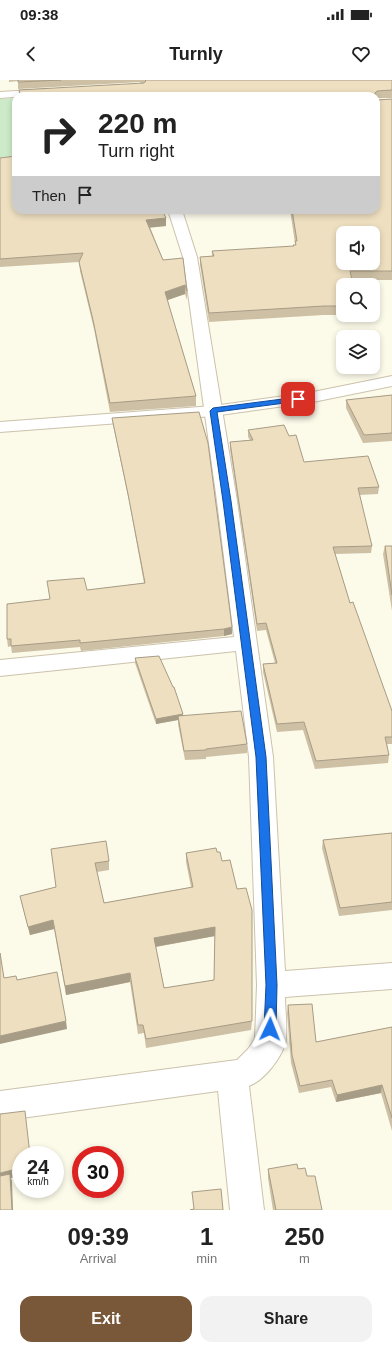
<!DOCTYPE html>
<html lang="en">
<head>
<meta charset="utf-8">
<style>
	body { margin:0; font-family:Arial,sans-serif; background:#f2f2f2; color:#222; height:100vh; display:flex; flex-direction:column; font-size:15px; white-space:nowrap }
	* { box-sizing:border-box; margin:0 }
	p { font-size:13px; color:#767676 }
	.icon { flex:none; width:22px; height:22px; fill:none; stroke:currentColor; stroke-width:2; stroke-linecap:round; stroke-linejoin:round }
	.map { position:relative; height:1130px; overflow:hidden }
	.panel { display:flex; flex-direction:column; background:#fff; flex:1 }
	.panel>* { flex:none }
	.banner { position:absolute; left:12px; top:12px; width:368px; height:122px; border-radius:12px; box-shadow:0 2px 6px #0003; background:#fff; color:#222; overflow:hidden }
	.buttons { position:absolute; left:336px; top:146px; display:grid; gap:8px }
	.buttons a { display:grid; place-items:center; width:44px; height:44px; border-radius:8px; background:#fff; box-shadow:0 2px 6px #0003; font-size:20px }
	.speed { position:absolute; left:12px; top:1066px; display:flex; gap:8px; font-size:20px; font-weight:700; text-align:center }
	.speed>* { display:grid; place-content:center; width:52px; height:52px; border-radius:50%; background:#fff; box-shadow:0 2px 6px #0003; line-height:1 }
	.speed small { font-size:10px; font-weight:400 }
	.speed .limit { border:6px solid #d22; background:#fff; color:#111 }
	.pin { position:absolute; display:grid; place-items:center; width:34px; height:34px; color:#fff; margin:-17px; border-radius:8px; box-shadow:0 2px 6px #0006 }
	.me { position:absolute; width:44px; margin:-22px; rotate:2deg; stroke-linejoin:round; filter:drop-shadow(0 0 3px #0008) }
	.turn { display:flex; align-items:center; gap:14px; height:84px; padding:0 20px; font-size:18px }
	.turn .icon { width:52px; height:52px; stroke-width:2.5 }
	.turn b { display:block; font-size:28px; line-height:34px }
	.then { display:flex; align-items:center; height:38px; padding:0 20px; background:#0003; gap:8px; font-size:15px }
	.eta { display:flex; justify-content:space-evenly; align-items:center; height:68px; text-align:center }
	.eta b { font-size:24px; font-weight:700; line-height:28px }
	.button { display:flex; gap:8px; margin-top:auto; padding:8px 20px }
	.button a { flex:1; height:46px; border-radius:12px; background:#785838; color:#fff; font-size:16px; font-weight:700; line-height:46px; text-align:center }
	.button a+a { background:#f2f2f2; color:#222 }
	.status { display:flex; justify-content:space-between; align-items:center; height:28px; padding:0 20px; background:#fff; direction:ltr }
	.status svg { height:11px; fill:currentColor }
	header { display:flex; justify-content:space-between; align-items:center; height:52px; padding:0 20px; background:#fff; font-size:18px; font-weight:700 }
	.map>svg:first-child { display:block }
	.green { fill:#cceac8 }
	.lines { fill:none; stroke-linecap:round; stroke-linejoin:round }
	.minor-casing { stroke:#ccc2ac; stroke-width:2 }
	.tertiary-casing { stroke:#ccc2ac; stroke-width:2 }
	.minor { fill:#fff; fill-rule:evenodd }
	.tertiary { fill:#fff; fill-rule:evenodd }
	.wall { fill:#cdc0a5; fill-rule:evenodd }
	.shaded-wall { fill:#a79c86 }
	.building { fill:#eedfc0; stroke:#a79c86; fill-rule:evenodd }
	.route { fill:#1a73e8; stroke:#114b97 }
</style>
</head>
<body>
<div class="status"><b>09:38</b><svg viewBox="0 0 49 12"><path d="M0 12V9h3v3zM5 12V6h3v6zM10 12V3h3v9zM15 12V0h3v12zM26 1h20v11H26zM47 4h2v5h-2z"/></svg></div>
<header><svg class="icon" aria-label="back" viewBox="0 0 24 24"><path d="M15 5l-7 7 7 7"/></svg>Turnly<svg class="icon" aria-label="heart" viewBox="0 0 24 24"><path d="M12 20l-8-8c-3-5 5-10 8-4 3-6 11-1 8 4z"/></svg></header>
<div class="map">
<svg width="392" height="1130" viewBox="0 0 392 1130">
	<rect width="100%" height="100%" fill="#fcfae9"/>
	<path class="green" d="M16,18V79H0V19Z"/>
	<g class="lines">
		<defs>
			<path id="minor" d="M49,9L53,10L54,12L53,14L0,18V12Z
				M168,130H182L197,177L237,421L273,677L285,891L392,883V909L285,917C285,929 288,953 285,964C280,980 264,1000 249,1006L264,1130H230L218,1011L0,1041V1011L237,980L248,969L255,959L257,905L249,677L236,571L0,596V580L234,557L217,421L183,177Z"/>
			<path id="tertiary" d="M392,296V306L313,322L213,336L0,352V342L213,326L313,312Z"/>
		</defs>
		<use href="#minor" class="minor-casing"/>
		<use href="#tertiary" class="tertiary-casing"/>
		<use href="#minor" class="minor"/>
		<use href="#tertiary" class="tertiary"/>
	</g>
	<path class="wall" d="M9,0H392V18H376V16H19V10L141,4L140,2L18,9V1L9,2Z
		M392,19V200H352L343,205V235H355H323L209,242L200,185V177L212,176V171L293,167V165H295V163L290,130H376L377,20Z
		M0,78L166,138V146L150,147L163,180L183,178L187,211V220L185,214L167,220L196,316V326L110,332L94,249L80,191L79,182L0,187Z
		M392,315V361L363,363L346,328V320Z
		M112,338L232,554L224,556L81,571L80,567L12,573L11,566L8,567L7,559L50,519L87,510L144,503L129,421L113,345Z
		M248,350L304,382L379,407L378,414L359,415L372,466L371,473L335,474L350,523L392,631V664H387L389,675L388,683L315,689L303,650L277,652L263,592V584L275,583L266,550L257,551L230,369V362L250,360L248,357Z
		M385,466H392V531L383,474Z
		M135,578L183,634V635L247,664V673L206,677V679L185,680L178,644V640L156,644L135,583Z
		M392,753V830L339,836L322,768L323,760Z
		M51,769L109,781V790L97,792L104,823L191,807L186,782V773L252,941L251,950L146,968L144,953L138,954L130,902L66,915L54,849L30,855L22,825L20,816L56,807ZM215,856L214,900L164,908L156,867Z
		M288,925L316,962L392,947V1051L381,1013L336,1022L331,1007L299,1013L291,983L287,933Z
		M268,1089H298L307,1096L322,1130H273L268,1098Z"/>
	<path class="shaded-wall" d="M166,138V146L147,148L146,140Z
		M185,205V214L165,221V212Z
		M232,547V554L224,556V549Z
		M183,634V639L178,636V640L156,644V639Z
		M53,840L54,849L30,855L28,847Z
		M215,847V856L154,867V858Z
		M130,893V902L66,915L65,906Z
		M66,941L67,949L0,964V956Z
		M382,1005L381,1013L336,1022L337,1015Z
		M21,1088V1096L11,1098L12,1101L13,1130H12L0,1101V1093Z"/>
	<path class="building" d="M18,0H61L18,2Z
		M145,0H392V10L377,11L375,13V16H20L19,10L144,3L146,1Z
		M392,19V191H350L353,205H343V226H324L209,233L200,177L214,176L212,171L294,166L293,165H296L295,161H297L292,130H376V20H377ZM343,153H373V183H343Z
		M16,76V130H162L166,138L146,140L163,180L183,178L187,211L185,205L165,212L196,316L110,323L93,240L79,182L83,173L0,179V78Z
		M392,315V353L364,355L346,320Z
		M199,332L208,363L232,547L224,549L80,563V560L11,566V559H7V524L50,519L47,501L84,498L87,510L145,503L128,414L112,338Z
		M284,345L289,356L296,355L304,382L368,376L379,407L358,408L372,466L333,467L350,523L353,522L392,631V657H385L389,675L316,681L304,642L277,644L263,584L277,583L266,543L257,544L230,362L253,360L248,350Z
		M385,466H392V515Z
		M159,576L173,607H174L183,634L156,639L135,578Z
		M241,631L247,664L206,669V670L184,671L178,636Z
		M392,753V822L340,828L323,760Z
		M106,761L109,781L95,783L104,823L193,807L186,773L216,768L217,772H220L222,781L230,780L237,809L246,808L252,830V941L146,959L143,945H138L130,893L65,906L53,840L28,847L20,816L56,807L51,769ZM215,847L214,900L164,908L154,858Z
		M0,873L4,898L16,896L17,900L57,892L66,941L0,956Z
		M312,924L316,962L392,947V1038L382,1005L337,1015L332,1000L300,1006L292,975L288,925Z
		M25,1031L30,1075H21V1088L0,1093V1034Z
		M297,1084L298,1089L305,1088L307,1096H315L322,1130H276L268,1089Z
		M10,1094L12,1130H0V1096Z
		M221,1109L223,1130H190L194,1129L192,1112Z"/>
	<path class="route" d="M298,317L300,318V321L217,332L231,421L266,677L277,905L276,949L274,953L270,954L266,953L264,949L266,905L256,677L223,421L210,331L213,328Z"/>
</svg>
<div class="buttons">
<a><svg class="icon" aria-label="sound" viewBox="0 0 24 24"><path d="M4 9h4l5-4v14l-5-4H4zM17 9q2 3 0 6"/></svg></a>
<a><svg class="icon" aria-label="search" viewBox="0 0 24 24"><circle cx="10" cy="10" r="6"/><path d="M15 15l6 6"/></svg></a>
<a><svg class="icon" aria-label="layers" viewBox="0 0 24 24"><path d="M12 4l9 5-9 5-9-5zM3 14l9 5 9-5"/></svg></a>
</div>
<div class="speed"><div>24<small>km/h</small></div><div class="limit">30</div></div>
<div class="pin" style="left:298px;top:319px;background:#d93025"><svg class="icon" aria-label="arrive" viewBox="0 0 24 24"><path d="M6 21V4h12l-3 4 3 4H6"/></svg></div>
<svg class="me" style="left:270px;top:949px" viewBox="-20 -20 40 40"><path d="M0-17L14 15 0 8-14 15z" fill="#1a73e8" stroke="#fff" stroke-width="4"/></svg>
<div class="banner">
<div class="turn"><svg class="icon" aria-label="right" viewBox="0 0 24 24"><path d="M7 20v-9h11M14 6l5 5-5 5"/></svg><div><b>220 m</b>Turn right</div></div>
<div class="then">Then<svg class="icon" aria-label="arrive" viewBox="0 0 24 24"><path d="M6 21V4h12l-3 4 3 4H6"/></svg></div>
</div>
</div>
<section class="panel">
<div class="eta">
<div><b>09:39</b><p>Arrival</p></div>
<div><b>1</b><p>min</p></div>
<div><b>250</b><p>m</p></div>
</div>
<div class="button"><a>Exit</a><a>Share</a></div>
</section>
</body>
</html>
